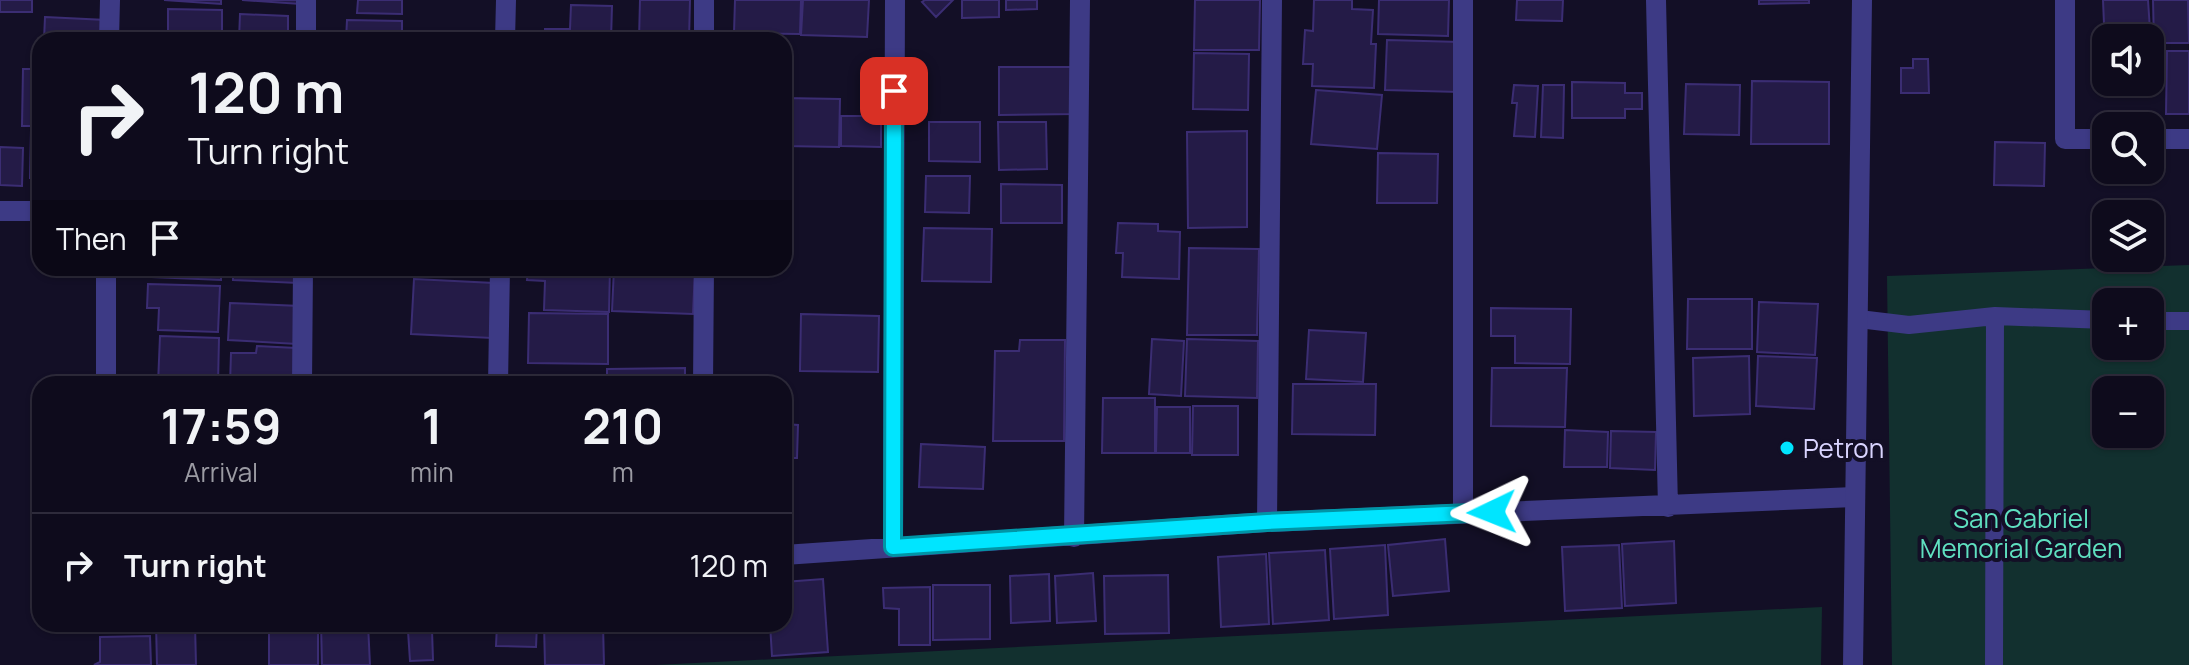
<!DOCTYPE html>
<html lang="en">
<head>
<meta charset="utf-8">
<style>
	body { margin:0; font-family:Manrope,sans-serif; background:#171425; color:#f1f3f6; height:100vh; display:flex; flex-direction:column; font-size:30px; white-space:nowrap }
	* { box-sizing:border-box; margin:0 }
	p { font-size:26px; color:#9b9ba3 }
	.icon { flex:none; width:44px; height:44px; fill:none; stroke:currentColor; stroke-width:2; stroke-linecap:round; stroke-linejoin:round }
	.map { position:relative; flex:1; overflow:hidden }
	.drawer { position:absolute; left:32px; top:376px; width:760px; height:256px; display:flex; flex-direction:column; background:#0e0b1c; border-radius:24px; box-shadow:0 2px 6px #0004,0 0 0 2px #2e2b3b }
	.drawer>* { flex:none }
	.guide { position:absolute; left:32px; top:32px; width:760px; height:244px; border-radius:24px; box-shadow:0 2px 6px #0004,0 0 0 2px #2e2b3b; background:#0e0b1c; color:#f1f3f6; overflow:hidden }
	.controls { position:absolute; left:2092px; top:24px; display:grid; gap:16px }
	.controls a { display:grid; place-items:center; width:72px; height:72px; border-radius:16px; background:#0e0b1c; box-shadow:0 2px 6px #0004,0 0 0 2px #2e2b3b; font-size:40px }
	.pin { position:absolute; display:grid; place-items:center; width:68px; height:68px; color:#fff; margin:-34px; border-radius:16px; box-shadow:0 4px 12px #0006 }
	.me { position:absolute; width:88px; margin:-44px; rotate:268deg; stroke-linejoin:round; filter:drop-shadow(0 0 6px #0008) }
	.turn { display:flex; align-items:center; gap:28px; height:168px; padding:0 24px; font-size:36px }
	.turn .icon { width:104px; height:104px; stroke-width:2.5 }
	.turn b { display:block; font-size:56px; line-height:68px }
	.then { display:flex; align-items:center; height:76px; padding:0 24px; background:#0003; gap:16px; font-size:30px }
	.eta { display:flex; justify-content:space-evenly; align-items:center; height:136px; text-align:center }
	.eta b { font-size:48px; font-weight:700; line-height:56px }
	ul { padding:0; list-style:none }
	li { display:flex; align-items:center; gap:24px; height:104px; padding:0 24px; border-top:2px solid #2e2b3b }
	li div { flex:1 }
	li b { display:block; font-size:30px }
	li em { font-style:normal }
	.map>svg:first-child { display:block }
	.green { fill:#12302f; fill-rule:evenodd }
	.building { fill:#241b47; stroke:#3b2d73; stroke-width:2 }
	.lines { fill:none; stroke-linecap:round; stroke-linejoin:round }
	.service { stroke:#3d3a85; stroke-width:18 }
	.minor { stroke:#3d3a85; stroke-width:20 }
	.tertiary { stroke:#3d3a85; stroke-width:20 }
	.route-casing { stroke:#0095a6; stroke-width:20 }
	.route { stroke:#00e5ff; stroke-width:14 }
	.poi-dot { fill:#00e5ff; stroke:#130f26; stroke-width:3 }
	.labels { text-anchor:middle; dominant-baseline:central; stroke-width:8; stroke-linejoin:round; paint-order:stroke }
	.poi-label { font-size:26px; fill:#d9d4ff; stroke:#130f26; text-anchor:start }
	.park-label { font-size:26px; fill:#5fe0c0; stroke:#130f26 }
</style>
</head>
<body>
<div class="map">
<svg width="2189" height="665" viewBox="0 0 2189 665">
	<rect width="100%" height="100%" fill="#130f26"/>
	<path class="green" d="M2189,265V665H1892L1887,276ZM2106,302H2150V346H2106ZM2106,390H2150V434H2106Z
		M1822,607L1821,665H655Z"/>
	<path class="building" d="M0,0H32V12H0Z
		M164,0H221V4Z
		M242,0H300V4Z
		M358,0H402V14L357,13Z
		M640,0H690L689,40H639Z
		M735,0H801L800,34L734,33Z
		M803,0H869L867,37L801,35Z
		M925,0H953L936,17L922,2Z
		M962,0H999V17L962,18Z
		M1006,0H1037V9L1006,10Z
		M1195,0H1260L1259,50H1194Z
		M1314,0H1352V9L1373,10L1371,44H1376L1374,88L1312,86L1313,64H1303L1305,30L1313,31Z
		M1379,0H1449L1448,36L1378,34Z
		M1517,0H1563L1562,21L1516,20Z
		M1759,0H1809V3L1759,4Z
		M2103,0H2148L2151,45L2150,38H2106L2105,48Z
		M2153,0H2188L2189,43H2154Z
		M571,5L612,6L611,40H545V29H570Z
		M168,9L222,10V40H161V36H168Z
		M240,14L288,16V32H298L297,40H239Z
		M45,17L106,20L105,40H44Z
		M347,20L402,21V40H346Z
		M1387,40L1460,42L1459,92L1385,90Z
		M2167,51H2189V114H2166Z
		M1194,53L1249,54L1248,110L1193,109Z
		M1913,59H1928L1929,93H1901V68H1913Z
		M999,67H1074L1075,114L999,115Z
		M23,69H40V126H22Z
		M1752,81L1829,82V144H1751Z
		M1572,82L1625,83V93H1642V109H1625V118H1572Z
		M1686,84L1740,85L1739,135L1684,134Z
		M1514,85L1538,86L1535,137L1514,136L1517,103H1512Z
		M1543,85H1564L1563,138L1541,137Z
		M1316,90L1382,95L1377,149L1311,144Z
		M784,98L840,99L839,147L784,146Z
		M841,116H881V147L841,146Z
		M929,122H980V162L929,161Z
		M998,122H1046L1047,169L999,170Z
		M31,130H40V178H30Z
		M1247,131V227L1188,228L1187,132Z
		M1995,142L2045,143L2044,186L1994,185Z
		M0,147L23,148L22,186L0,185Z
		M1378,153L1438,154L1437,203H1377Z
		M926,176H970L969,213L925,212Z
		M1001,184L1062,185V223H1001Z
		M1118,223L1158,224V231L1180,232L1179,279L1122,277L1123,253H1116Z
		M924,228L992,229L991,282L922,281Z
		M1189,248L1259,249L1257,335H1187Z
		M152,268H221V280L152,277Z
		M233,268H299L298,283L233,280Z
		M528,268H610L609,312L544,310L545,281L527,280Z
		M614,268H695L693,314L612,311Z
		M414,279L494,283L492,338L411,334Z
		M148,284L220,286L218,332L158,330L159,308H147Z
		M1688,299H1752V349H1687Z
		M1759,302L1818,304L1815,355L1757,352Z
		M230,303L300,306L297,344L228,340Z
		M1491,308L1571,309L1570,364L1515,363V336H1491Z
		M529,313L608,314V364L528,363Z
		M801,314L879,316L878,372L800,371Z
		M1309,330L1366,333L1363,382L1306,379Z
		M160,336L219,338L218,384H158Z
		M1152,339L1184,341L1181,396L1149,394Z
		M1187,339L1258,341L1257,398L1185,396Z
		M1020,340H1065L1064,441H993L995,351H1019Z
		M257,346L296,348L294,384H230L231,353H256Z
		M1749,356L1750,414L1694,416L1693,358Z
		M1758,356L1817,358L1814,409L1756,406Z
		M685,368V384H607V369Z
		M1492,368H1567L1565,427L1491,426Z
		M1293,384H1376L1375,435L1292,434Z
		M1103,398H1155V453H1102Z
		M1193,406H1238V455H1192Z
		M1157,407H1190V453H1156Z
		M784,424L798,425L797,458H784Z
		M1565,430L1608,432L1607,467H1564Z
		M1611,431L1656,432L1655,470L1610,468Z
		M921,444L985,447L983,489L919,487Z
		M1445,539L1449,591L1393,596L1388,545Z
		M1674,541L1676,603L1625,606L1622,544Z
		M1385,545L1388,615L1334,619L1330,549Z
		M1619,545L1622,608L1565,611L1562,547Z
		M1325,550L1329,620L1273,624L1269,553Z
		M1266,554L1269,624L1221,627L1218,557Z
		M1093,573L1096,621L1057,623L1055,576Z
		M1049,574L1050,621L1011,623L1010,576Z
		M1168,575L1169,633L1105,634L1104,576Z
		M823,579L828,652L772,656L770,624H784V582Z
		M933,585H990V639L933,640Z
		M930,587V645H899V609L884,608L883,588Z
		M156,624H195L196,665H157Z
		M269,624H318V665H269Z
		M321,624H368L370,665H322Z
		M497,624H537L536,647L496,646Z
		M544,624H603L604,665H545Z
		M432,630L433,660L410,661L408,631Z
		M150,636L151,665H94L100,662V637Z"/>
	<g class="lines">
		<path class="service" d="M1859,319L1909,325L1995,316L2106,320
			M2150,321H2189
			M1994,665L1995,316"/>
		<path class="minor" d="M1656,0L1668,507
			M2065,0V139H2106
			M109,40L110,0
			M306,40V0
			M505,40L506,0
			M704,40V0
			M2150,139H2189
			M0,211H40
			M106,384V268
			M302,384L303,268
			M498,384L500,268
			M703,384L704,268
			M1463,512V0
			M1267,522L1272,0
			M1074,537L1080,0
			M893,547L895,0
			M784,555L1267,522L1854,497"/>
		<path class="tertiary" d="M1853,665L1862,0"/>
	</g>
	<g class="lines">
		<defs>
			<path id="route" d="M894,91L893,547L1267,522L1492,512"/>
		</defs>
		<use href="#route" class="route-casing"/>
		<use href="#route" class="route"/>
	</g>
	<circle class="poi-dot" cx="1787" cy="448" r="8"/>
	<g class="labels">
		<g class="poi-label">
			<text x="1803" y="448">Petron</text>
		</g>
		<g class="park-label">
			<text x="2021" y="518">San Gabriel<tspan x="2021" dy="30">Memorial Garden</tspan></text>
		</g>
	</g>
</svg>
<div class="controls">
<a><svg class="icon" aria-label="sound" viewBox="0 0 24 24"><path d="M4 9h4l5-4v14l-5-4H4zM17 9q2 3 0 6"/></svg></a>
<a><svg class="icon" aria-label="search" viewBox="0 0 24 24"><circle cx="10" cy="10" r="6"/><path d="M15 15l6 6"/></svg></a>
<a><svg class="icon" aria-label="layers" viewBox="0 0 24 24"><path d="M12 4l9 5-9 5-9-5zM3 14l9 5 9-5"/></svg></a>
<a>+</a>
<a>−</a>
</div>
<div class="pin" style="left:894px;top:91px;background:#d93025"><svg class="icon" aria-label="arrive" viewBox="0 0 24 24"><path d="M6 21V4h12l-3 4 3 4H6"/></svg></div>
<svg class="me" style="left:1492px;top:512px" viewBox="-20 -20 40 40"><path d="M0-17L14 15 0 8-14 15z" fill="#00e5ff" stroke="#fff" stroke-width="4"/></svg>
<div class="guide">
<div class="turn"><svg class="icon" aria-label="right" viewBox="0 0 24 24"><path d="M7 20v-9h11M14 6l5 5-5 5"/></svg><div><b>120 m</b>Turn right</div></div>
<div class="then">Then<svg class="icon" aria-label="arrive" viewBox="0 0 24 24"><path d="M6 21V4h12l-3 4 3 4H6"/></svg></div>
</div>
<section class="drawer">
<div class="eta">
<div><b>17:59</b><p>Arrival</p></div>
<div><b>1</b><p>min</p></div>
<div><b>210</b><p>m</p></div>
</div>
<ul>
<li><svg class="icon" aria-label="right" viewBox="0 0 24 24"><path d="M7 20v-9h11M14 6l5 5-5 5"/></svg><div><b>Turn right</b></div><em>120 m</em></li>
</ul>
</section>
</div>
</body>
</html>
